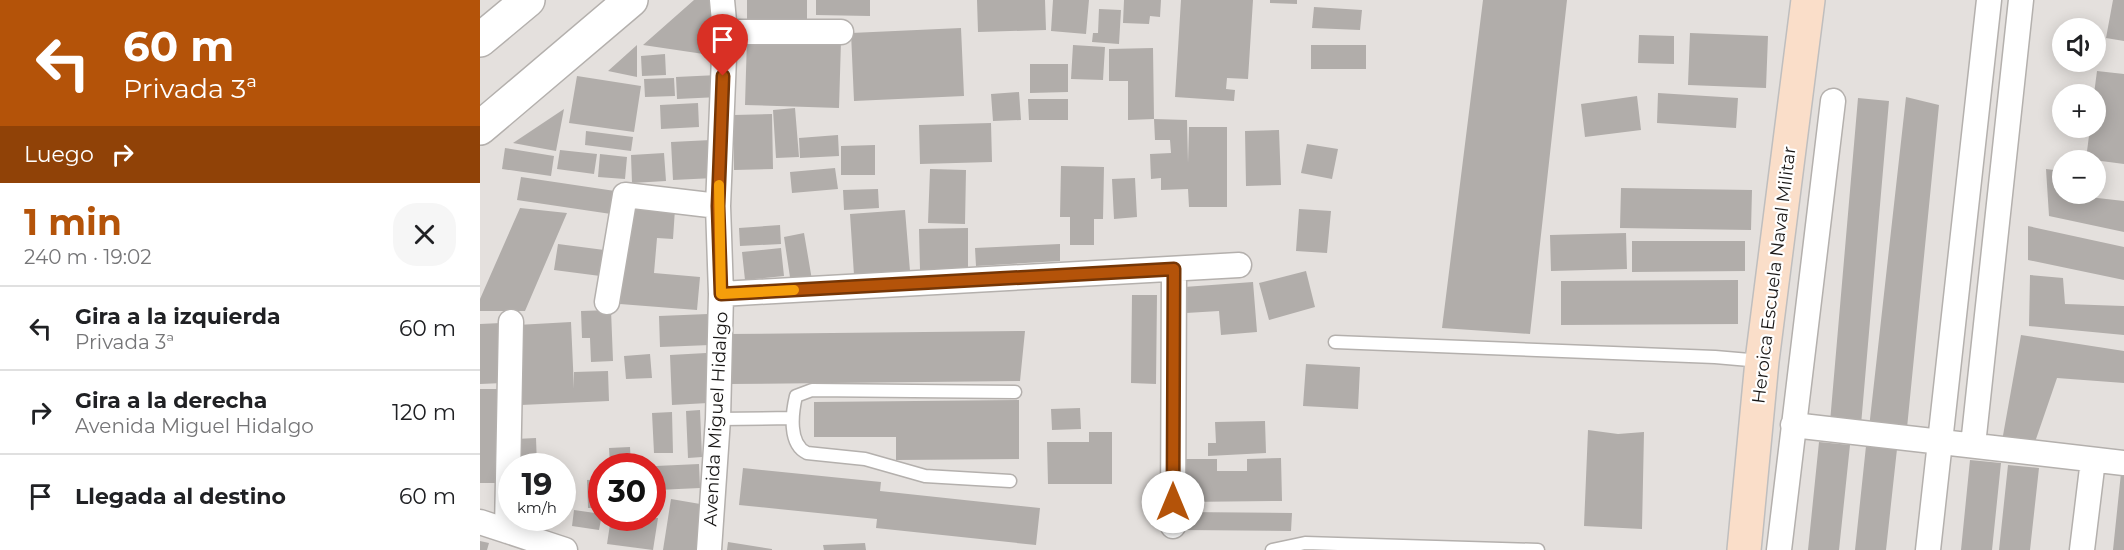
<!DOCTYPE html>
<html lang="es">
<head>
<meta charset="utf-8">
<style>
	body { margin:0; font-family:Montserrat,sans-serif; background:#f6f6f6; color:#202124; height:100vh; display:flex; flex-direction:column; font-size:22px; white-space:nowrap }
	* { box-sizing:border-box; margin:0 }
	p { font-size:20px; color:#757577 }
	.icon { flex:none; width:33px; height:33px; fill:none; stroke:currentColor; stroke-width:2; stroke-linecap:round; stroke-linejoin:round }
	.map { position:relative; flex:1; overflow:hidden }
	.details { display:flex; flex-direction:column; background:#fff; width:480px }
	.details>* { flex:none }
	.banner { background:#b45309; color:#fff; overflow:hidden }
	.buttons { position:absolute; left:1572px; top:18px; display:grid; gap:12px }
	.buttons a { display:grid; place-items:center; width:54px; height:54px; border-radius:50%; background:#fff; box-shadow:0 3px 15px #0003; font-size:30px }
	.speed { position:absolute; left:18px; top:453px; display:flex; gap:12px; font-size:30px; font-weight:700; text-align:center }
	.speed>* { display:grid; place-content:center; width:78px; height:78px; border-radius:50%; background:#fff; box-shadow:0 3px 15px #0003; line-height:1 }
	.speed small { font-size:15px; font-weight:400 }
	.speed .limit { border:9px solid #d22; background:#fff; color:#111 }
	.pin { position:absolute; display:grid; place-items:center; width:51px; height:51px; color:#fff; margin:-62px -26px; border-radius:50% 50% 50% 0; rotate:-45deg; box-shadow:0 0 6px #0007 }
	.pin .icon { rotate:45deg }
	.me { position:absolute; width:66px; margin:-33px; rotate:0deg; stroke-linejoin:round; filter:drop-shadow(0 0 4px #0008) }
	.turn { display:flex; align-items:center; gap:21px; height:126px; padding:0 24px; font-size:27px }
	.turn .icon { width:78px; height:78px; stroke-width:2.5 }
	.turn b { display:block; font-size:42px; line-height:51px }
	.then { display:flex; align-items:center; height:57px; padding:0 24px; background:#0003; gap:12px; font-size:22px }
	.round { display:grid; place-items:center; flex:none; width:63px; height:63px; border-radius:24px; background:#f6f6f6 }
	.headline { display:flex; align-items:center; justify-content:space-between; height:102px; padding:0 24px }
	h1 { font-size:36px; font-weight:700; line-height:45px; color:#b45309 }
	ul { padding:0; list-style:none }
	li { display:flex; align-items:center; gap:18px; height:84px; padding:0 24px; border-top:2px solid #e0e0e0 }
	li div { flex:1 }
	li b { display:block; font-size:22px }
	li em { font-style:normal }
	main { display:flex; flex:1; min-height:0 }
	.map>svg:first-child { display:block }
	.building { fill:#b1adaa }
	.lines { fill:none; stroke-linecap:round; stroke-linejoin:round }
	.lane-casing { stroke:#b4b0ad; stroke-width:15 }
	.street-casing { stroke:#b4b0ad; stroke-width:27 }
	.secondary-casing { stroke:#b4b0ad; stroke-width:36 }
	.primary-casing { stroke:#bfbebe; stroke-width:36 }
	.lane { stroke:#fff; stroke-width:12 }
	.street { stroke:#fff; stroke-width:24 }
	.secondary { stroke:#fff; stroke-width:33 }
	.primary { stroke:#fadec9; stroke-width:33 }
	.route-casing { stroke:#753606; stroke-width:15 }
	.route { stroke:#b45309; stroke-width:10 }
	.slow { stroke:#f59e0b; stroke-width:10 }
	.labels { text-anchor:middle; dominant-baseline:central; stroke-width:4.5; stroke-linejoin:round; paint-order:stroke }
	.street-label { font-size:18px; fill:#1a1817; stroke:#fff }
</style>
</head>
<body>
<main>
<section class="details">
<div class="banner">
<div class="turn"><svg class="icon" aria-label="left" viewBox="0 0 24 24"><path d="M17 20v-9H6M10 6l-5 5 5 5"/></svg><div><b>60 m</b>Privada 3ª</div></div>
<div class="then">Luego<svg class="icon" aria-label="right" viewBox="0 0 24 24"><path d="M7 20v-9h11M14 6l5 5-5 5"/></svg></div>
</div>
<div class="headline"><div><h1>1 min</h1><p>240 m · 19:02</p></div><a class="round"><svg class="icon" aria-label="close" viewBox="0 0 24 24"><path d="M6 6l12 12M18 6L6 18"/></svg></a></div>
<ul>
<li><svg class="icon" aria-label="left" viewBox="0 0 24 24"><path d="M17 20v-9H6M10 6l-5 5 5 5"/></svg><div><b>Gira a la izquierda</b><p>Privada 3ª</p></div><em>60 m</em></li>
<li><svg class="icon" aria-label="right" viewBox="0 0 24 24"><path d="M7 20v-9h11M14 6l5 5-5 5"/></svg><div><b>Gira a la derecha</b><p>Avenida Miguel Hidalgo</p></div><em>120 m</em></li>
<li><svg class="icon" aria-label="arrive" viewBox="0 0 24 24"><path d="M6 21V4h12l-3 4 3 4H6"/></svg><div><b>Llegada al destino</b></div><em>60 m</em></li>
</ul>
</section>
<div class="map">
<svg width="1644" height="550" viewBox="0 0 1644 550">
	<rect width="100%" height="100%" fill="#e4e0dd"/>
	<path class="building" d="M214,0H234L237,56L163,45Z
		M267,0H327V22H267Z
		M336,0H390V16L336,15Z
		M497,0H565L566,30L498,32Z
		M573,0H609L606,34L571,31Z
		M644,0H681L680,17L670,16L669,24L643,23Z
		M701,0H773L768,79L747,78L746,89L755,90L754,101L695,97Z
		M790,0H817V4L790,3Z
		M1003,0H1087L1050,334L962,328Z
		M1633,0H1644V41L1626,38Z
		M834,7L882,10L880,30L832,28Z
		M619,9L641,10L639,44L612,42L613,33H618Z
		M481,28L484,96L374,101L371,33Z
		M1210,33L1288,36L1286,88L1208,85Z
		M1159,35L1194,36V64L1158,63Z
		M267,38L361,41L359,108L265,105Z
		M157,45V77L128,71Z
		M593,45L625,47L623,80L591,79Z
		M831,45H886V69H831Z
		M673,48L674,119L707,120L708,163L709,127H747V207H709L708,189L681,190V178L671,179L670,154L691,153L690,140H675L674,119L648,120V81H629V49Z
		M185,54L186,75L162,76L161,56Z
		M550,64H588V92L550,93Z
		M1617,71L1644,74V164L1606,159L1610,128H1616L1614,94Z
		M238,75L239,97L197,99L196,77Z
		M97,76L161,86L154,132L89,123Z
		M194,78L195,96L165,97L164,79Z
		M539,92L541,120L513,121L511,94Z
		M1178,93L1258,98L1256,128L1177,123Z
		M1157,96L1161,130L1105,137L1101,104Z
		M1426,97L1459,105L1427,428H1389Z
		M1378,98L1409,101L1381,425L1350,422Z
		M548,99H588V120H549Z
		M218,103L219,127L181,129L180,105Z
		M315,108L319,157L296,158L293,110Z
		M84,109L76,151L33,143Z
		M292,114L293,169L254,170V115Z
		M511,123L512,162L440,164L439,125Z
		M799,130L801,185L766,186L765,131Z
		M106,131L153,137L151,151L105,145Z
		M358,135L359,156L320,158L319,138Z
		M231,140L234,178L193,180L191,142Z
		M827,144L858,149L852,179L821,173Z
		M395,145V175H361V146Z
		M25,148L74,156L71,176L22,169Z
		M80,150L117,154L114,174L77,169Z
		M184,153L186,181L152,183L151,155Z
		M120,154L147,157L145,179L118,177Z
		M581,166L624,167L623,219H614V245H590V217H580Z
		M355,168L358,189L312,193L310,172Z
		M450,169L486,170L485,224L448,223Z
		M1566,169L1582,171V194L1644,201V232L1569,216Z
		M41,177L135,191L131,214L37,200Z
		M655,178L657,217L634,219L632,179Z
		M1141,188L1272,190L1271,230L1140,228Z
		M398,189L399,208L364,210L363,190Z
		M148,205L195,209L193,239L177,238L174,273L220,277L217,310L140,304Z
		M40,208L87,213L45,311H0V299Z
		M819,209L851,211L847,253L816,251Z
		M425,210L430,271L374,275L370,214Z
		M300,225L301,244L260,246L259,228Z
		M1548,226L1644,247V280L1548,260Z
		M488,228V269L440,270L439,229Z
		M324,233L332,280L311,284L304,237Z
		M1146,233L1147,269L1071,271L1070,235Z
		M1152,241H1265V271L1152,272Z
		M78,244L132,251L128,277L74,270Z
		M580,244V261L496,266L495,248Z
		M301,248L304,276L265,280L262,252Z
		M826,271L835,307L789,320L779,283Z
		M1550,275L1583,278L1585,304L1644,306V335L1549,326Z
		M1258,280V324L1081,325V281Z
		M773,282L777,332L741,335L739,311L706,313L704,287Z
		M652,295H677L676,384L651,383Z
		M131,310L133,361L111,362L110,338H102L101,311Z
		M228,314L230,345L180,347L179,316Z
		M91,322L94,389V372L128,371L129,401L41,405L37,325Z
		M21,323L23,383L0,384V324Z
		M545,331L540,381L248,384L247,334Z
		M1541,335L1644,351V383L1577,378L1555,442L1522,441Z
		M226,353L228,403L192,405L190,355Z
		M170,354L172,378L146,379L144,356Z
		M826,364L880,367L878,409L823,406Z
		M0,389H21L23,483H0Z
		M539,400V459L416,460V437H334V402Z
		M600,408L601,429L572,430L571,409Z
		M220,410L222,457L208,458L206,411Z
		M192,412L193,453H174L172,413Z
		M785,421L786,453L728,456V443H736L735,422Z
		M1108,430L1138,434L1164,432L1162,529L1104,526Z
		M609,432H632V484H568L567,442H609Z
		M56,438L57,466H36L35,439Z
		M1339,442L1370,445L1359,550H1328Z
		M1386,446L1417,449L1406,550H1375Z
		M150,447L151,466H130L129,448Z
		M801,458L802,501L704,502V459H737V471H767V459Z
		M1490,460L1521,463L1512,550H1481Z
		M219,464L220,488L177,490L176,466Z
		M1528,465L1559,468L1550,550H1519Z
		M263,468L401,482L400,491L560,508L556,545L396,528L397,519L259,505Z
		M1641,473L1644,474V550H1633Z
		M122,479V508H108L107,480Z
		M172,493L181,494L179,512L172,511Z
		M191,499L226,505L219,550H183Z
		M94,510L122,514L119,530L92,526Z
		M704,512L812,513L811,531L704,530Z
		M131,518H178L173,550L127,544Z
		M0,541L9,543L7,550H0Z
		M248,542L292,549V550H247Z
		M385,543L386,550H344L343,545Z"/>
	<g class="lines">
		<defs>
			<path id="lane" d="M855,342L1235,357L1281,361
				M238,419L312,418
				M530,481L445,476L385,459L327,453C308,444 312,413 316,396L332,390L535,392
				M792,550L825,543L1058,550"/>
			<path id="street" d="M245,32H361
				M241,294L759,265
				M127,302L145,195L238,206
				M1313,425L1644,463
				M1493,445L1541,0
				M0,522L85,550
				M693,526L694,269
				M27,531L31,322
				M229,550L238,419L241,294L238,206L245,32L242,0
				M1299,550L1353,101
				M1448,550L1509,0
				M1602,550L1613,460"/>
			<path id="secondary" d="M0,40L48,0
				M0,128L151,0"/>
			<path id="primary" d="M1264,550L1282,361L1328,0"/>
		</defs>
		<use href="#lane" class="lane-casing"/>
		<use href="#street" class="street-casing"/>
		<use href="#secondary" class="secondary-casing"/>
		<use href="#primary" class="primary-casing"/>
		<use href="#lane" class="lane"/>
		<use href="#street" class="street"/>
		<use href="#secondary" class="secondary"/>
		<use href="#primary" class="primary"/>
	</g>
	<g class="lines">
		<defs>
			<path id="route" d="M243,76L238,206L241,294L694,269L693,502"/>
		</defs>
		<use href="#route" class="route-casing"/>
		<use href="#route" class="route"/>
		<path class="slow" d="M239,185L241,294L314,290"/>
	</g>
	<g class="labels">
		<g class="street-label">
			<text transform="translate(1294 275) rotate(-83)">Heroica Escuela Naval Militar</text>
			<text transform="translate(236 419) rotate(-87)">Avenida Miguel Hidalgo</text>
		</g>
	</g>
</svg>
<div class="buttons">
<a><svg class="icon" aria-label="sound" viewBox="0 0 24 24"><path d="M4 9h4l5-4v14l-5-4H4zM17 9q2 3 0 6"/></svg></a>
<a>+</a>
<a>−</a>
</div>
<div class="speed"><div>19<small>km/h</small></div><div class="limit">30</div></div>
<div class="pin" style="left:243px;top:76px;background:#d93025"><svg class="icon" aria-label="arrive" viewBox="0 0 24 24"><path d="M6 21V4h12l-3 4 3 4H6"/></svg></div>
<svg class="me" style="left:693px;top:502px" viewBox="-20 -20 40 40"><circle r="19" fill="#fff"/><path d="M0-13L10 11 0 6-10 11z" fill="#b45309"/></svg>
</div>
</main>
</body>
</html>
